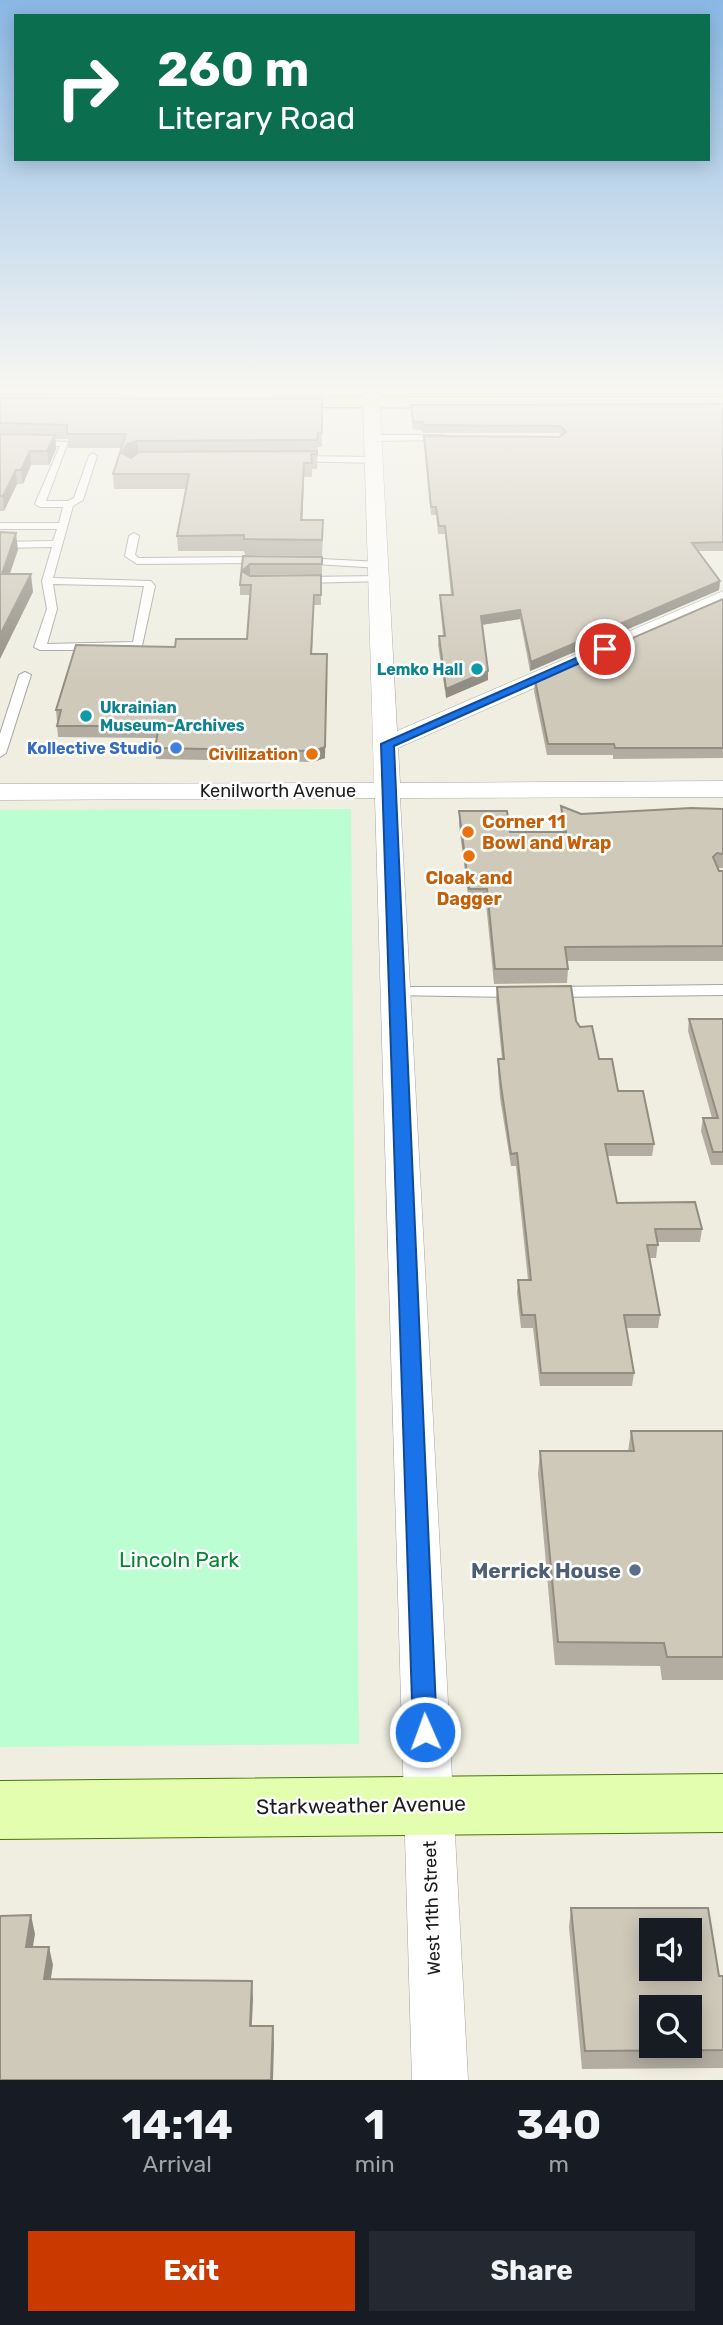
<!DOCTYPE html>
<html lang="en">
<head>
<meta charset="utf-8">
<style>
	body { margin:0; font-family:Rubik,sans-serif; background:#242831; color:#f1f3f6; height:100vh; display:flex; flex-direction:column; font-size:26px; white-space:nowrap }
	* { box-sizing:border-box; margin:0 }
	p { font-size:23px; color:#9ea1a6 }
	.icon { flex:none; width:38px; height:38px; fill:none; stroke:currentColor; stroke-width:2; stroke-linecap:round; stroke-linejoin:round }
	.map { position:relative; height:2080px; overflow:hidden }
	.side { display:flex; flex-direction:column; background:#171b24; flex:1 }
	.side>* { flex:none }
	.top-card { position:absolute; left:14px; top:14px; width:696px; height:147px; border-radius:0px; box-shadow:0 4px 18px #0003; background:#0b6e4f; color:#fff; overflow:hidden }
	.controls { position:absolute; left:639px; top:1918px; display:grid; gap:14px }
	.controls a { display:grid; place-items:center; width:63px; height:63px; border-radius:0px; background:#171b24; box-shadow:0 4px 18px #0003; font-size:35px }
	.pin { position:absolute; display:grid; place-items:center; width:60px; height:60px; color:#fff; margin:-30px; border:4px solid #fff; border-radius:50%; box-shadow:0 2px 7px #0007 }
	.me { position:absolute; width:77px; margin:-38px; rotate:358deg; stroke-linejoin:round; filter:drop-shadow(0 0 5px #0008) }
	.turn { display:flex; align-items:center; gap:24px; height:147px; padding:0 28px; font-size:32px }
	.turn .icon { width:91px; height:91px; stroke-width:2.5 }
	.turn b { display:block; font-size:49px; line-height:60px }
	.eta { display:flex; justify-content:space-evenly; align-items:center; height:119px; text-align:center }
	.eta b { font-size:42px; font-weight:700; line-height:49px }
	.button { display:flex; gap:14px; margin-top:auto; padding:14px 28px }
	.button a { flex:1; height:80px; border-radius:0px; background:#c93900; color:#fff; font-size:28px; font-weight:700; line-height:80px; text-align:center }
	.button a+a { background:#242831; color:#f1f3f6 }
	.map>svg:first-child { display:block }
	.park { fill:#bafed2 }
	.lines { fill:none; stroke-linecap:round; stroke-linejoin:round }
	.lane-casing { stroke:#a4a4a4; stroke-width:2 }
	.street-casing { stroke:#a4a4a4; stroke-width:1 }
	.secondary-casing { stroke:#487700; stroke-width:2 }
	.lane { fill:#fff; fill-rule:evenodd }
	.street { fill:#fff; fill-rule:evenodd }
	.secondary { fill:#e4feb0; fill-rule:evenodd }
	.wall { fill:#b2ada0 }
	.shaded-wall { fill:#918d82 }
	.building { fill:#cfc9ba; stroke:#918d82; stroke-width:2; fill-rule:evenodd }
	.route { fill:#1a73e8; stroke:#114b97; stroke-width:2 }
	.culture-dot { fill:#0f9aa8; stroke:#fff; stroke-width:2.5 }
	.shop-dot { fill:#3f7fe0; stroke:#fff; stroke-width:2.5 }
	.food-dot { fill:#e8710a; stroke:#fff; stroke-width:2.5 }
	.service-dot { fill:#5c6f8a; stroke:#fff; stroke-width:2.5 }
	.labels { text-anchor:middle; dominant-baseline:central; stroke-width:5; stroke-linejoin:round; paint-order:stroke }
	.far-culture-label { font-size:16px; font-weight:bold; fill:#0d838f; stroke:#fff; text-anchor:end }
	.far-shop-label { font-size:16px; font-weight:bold; fill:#366cbe; stroke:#fff; text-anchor:end }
	.far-food-label { font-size:16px; font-weight:bold; fill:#c56008; stroke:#fff; text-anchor:end }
	.street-label { font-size:18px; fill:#1d1d1d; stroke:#fff }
	.food-label { font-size:18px; font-weight:bold; fill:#c56008; stroke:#fff; text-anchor:start }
	.near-park-label { font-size:21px; fill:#038332; stroke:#fff }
	.near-service-label { font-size:21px; font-weight:bold; fill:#4e5e75; stroke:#fff; text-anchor:end }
	.near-street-label { font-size:21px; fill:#1d1d1d; stroke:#fff }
</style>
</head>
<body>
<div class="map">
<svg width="723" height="2080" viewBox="0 0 723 2080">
	<rect width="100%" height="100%" fill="#efeee1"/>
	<path class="park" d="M351,809L359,1744L0,1747V810Z"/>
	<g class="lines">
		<defs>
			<path id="lane" d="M444,435L447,436V440L373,441L369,438L373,435Z
				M0,439L68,442L46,501H68L74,498L89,456L93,453L97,456L83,500L73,506L53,578L151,581L155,586L142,646L127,650H40L34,647L47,609L42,581L52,547L0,548V542L53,541L57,529H0V523H59L63,507H40L35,504L60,446L0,445ZM53,584L144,586L133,642L47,644L57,609Z
				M296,456L374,457L378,460L374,463L293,461L292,459Z
				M134,533L139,536L135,555L139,558L262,557L267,560L262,563L137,564L125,556L129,536Z
				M302,558L380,562L385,565L380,568L298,563V559Z
				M381,576L386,579L385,581L303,583L298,580L303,577Z
				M25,672L31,675L6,753L0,757V734L19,675Z
				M723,985V995L552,997L544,992L552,987Z
				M396,987H516L524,992L516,997L391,995L388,992L391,989Z"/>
			<path id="street" d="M363,393H379L397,731L723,591V605L398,748L400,783L723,781V797L400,798L468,2080H412L375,798L0,800V784L374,783Z"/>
			<path id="secondary" d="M272,397H723V409L265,407L262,403Z
				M723,1774V1832L0,1839V1781Z"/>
		</defs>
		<use href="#lane" class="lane-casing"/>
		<use href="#street" class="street-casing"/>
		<use href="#secondary" class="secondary-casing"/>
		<use href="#lane" class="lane"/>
		<use href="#street" class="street"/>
		<use href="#secondary" class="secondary"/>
	</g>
	<path class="wall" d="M0,393H122L121,395H0Z
		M279,393H326V395H279Z
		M409,393H723V395H409Z
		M0,398L322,399V447H318L317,469H312V477H304L302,520L323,535L322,556L245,555L244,551H178L177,536L186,489H114L113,474L122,448H68V439H55L56,449L49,465H31L23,484H17L4,511H0Z
		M723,404V551H698L720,581L719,590L530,671L520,619L482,625L488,680L446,698L438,645L439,636H443L440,604V595H451L445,534H438L436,515H431L424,436L559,437L561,435L559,433H423L422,430H413L411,405Z
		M243,556L322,557V574L249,575H321V605H314L312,654L325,758L313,762L156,759L155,748L157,738L58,737L57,726L58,721H57L56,710L175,647L247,639L250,595H240V585Z
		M723,599V758L613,759V755H547L534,691L535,680Z
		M561,806L581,814L723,809V868H718L719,871H723V961H567L568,969L567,983L494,984L486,903H469L459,825V811L510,832H563L560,820Z
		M497,987L576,1021L618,1091L654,1144L652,1156H607L617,1203L702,1229L700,1242H658L656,1258H650L660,1315L658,1328H626L634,1373L632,1386H540L533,1328H521L517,1293L518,1280H528L516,1166H511L500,1098L498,1071V1059H502L496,999Z
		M689,1019H723V1165H711L701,1131L703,1118H712L688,1031Z
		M631,1431H723V1680H662L660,1666L555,1665L538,1474L540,1451H628Z
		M571,1908L719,1976H723V2068L582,2069L569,1927Z"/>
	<path class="shaded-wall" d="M55,435L56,449L49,465L47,451Z
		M137,441L138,455L128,459L122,453L127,444Z
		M30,451L31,465L23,484L21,470Z
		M304,463V477L302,535L301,520Z
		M16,470L17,484L4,511L3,496Z
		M16,533L18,550L4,591L2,574Z
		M250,564V574L243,581L242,571Z
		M31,574L33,592L0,659V635Z
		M720,581L719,590L530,671L531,662Z
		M520,610V619L480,625L481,616Z
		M327,654L325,758L313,762V751Z
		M488,671V680L446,698V689Z
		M31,1915L35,1934L30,1965L26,1947Z
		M49,1947L53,1965L48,1997L44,1979Z
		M252,1981L253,1999L251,2044L250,2026Z
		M273,2026L274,2044L273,2080H271Z"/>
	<path class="building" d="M0,398L322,399V433H318L317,440L137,441L127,444L122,453L131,458L139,452L317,451V454H311L312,463H304L301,520H323L322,540L244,539V535L177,536L189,474H113L126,434H67V425L0,423Z
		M723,404V542L692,543L720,581L531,662L520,610L481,616L488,671L446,689L439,636H445L440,595H453L445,526H439L436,507H431L424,436L559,437L566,432L560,426L423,425L422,422H413L411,405Z
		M0,434L55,435L47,451H30L21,470H16L3,496H0Z
		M0,532L16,533L2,574H31L0,635Z
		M243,556L322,557V564H250L242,571L250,576L321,575V595H314L311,654H327L325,747L313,751L155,748L159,726H57L61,710H56L76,645L175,647L176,639H247L251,585H240Z
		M723,599V748H615L614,744H548L535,680Z
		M561,806L581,814L691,808L723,809V854L717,853L713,857L719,871H723V946L565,947L568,969H495L487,889H469L459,811H507L510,832H566Z
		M571,986L576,1021L580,1027L592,1026L599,1059H612L618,1091H643L654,1144H605L617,1203L695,1202L702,1229H655L658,1245H647L660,1315H624L634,1373H541L535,1315H522L518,1280H531L517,1153L511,1154L501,1086L498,1059H504L497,987Z
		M689,1019H723V1152H713L703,1118H718Z
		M631,1431H723V1657H667L664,1643L558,1642L540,1451H634Z
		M571,1908H708L719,1976H723V2050L585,2051ZM651,1930H690V1969H651ZM651,2007H690V2046H651Z
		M31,1915L26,1947H49L44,1979L252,1981L250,2026H273L271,2080H0V1916Z"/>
	<linearGradient id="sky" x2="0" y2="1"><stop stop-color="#8ab8e5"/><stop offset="0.57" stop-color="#f8f7f2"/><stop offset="1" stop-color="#f8f7f2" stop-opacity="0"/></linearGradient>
	<rect width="723" height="684" fill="url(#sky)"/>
	<path class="route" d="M601,647L611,649L394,746L437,1732L434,1740L425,1743L417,1740L413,1732L381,744Z"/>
	<g class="culture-dot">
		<circle cx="477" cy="669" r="7"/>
		<circle cx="86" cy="716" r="7"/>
	</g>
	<circle class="shop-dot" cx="176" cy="748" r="7"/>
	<g class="food-dot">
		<circle cx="312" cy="754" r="7"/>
		<circle cx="468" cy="832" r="7"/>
		<circle cx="469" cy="856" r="7"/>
	</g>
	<circle class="service-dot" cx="635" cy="1570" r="7"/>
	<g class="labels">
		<g class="far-culture-label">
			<text x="463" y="669">Lemko Hall</text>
			<text x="100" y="707" text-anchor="start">Ukrainian<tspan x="100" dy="18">Museum-Archives</tspan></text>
		</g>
		<g class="far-shop-label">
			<text x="162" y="748">Kollective Studio</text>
		</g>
		<g class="far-food-label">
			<text x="298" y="754">Civilization</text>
		</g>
		<g class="street-label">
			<text x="278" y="791">Kenilworth Avenue</text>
			<text transform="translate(432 1908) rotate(-92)">West 11th Street</text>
		</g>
		<g class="food-label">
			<text x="482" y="822">Corner 11<tspan x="482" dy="21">Bowl and Wrap</tspan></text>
			<text x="469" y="878" text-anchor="middle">Cloak and<tspan x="469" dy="21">Dagger</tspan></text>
		</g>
		<g class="near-park-label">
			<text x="179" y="1559">Lincoln Park</text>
		</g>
		<g class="near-service-label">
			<text x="621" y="1570">Merrick House</text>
		</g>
		<g class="near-street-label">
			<text transform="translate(361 1805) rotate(-1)">Starkweather Avenue</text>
		</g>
	</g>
</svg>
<div class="controls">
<a><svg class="icon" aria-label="sound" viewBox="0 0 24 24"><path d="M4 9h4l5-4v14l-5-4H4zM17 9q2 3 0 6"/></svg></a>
<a><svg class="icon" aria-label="search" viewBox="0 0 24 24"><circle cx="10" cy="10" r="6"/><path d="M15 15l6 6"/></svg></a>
</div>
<div class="pin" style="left:605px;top:649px;background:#d93025"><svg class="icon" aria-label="arrive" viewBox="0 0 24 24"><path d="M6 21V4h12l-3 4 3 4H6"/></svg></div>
<svg class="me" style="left:425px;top:1732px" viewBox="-20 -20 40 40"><circle r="17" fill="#1a73e8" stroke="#fff" stroke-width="3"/><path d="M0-11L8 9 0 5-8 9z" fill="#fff"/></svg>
<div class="top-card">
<div class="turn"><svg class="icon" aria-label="right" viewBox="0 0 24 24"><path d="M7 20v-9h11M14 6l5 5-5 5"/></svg><div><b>260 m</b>Literary Road</div></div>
</div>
</div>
<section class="side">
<div class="eta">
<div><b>14:14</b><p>Arrival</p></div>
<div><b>1</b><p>min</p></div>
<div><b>340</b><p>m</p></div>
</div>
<div class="button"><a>Exit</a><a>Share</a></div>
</section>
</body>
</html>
